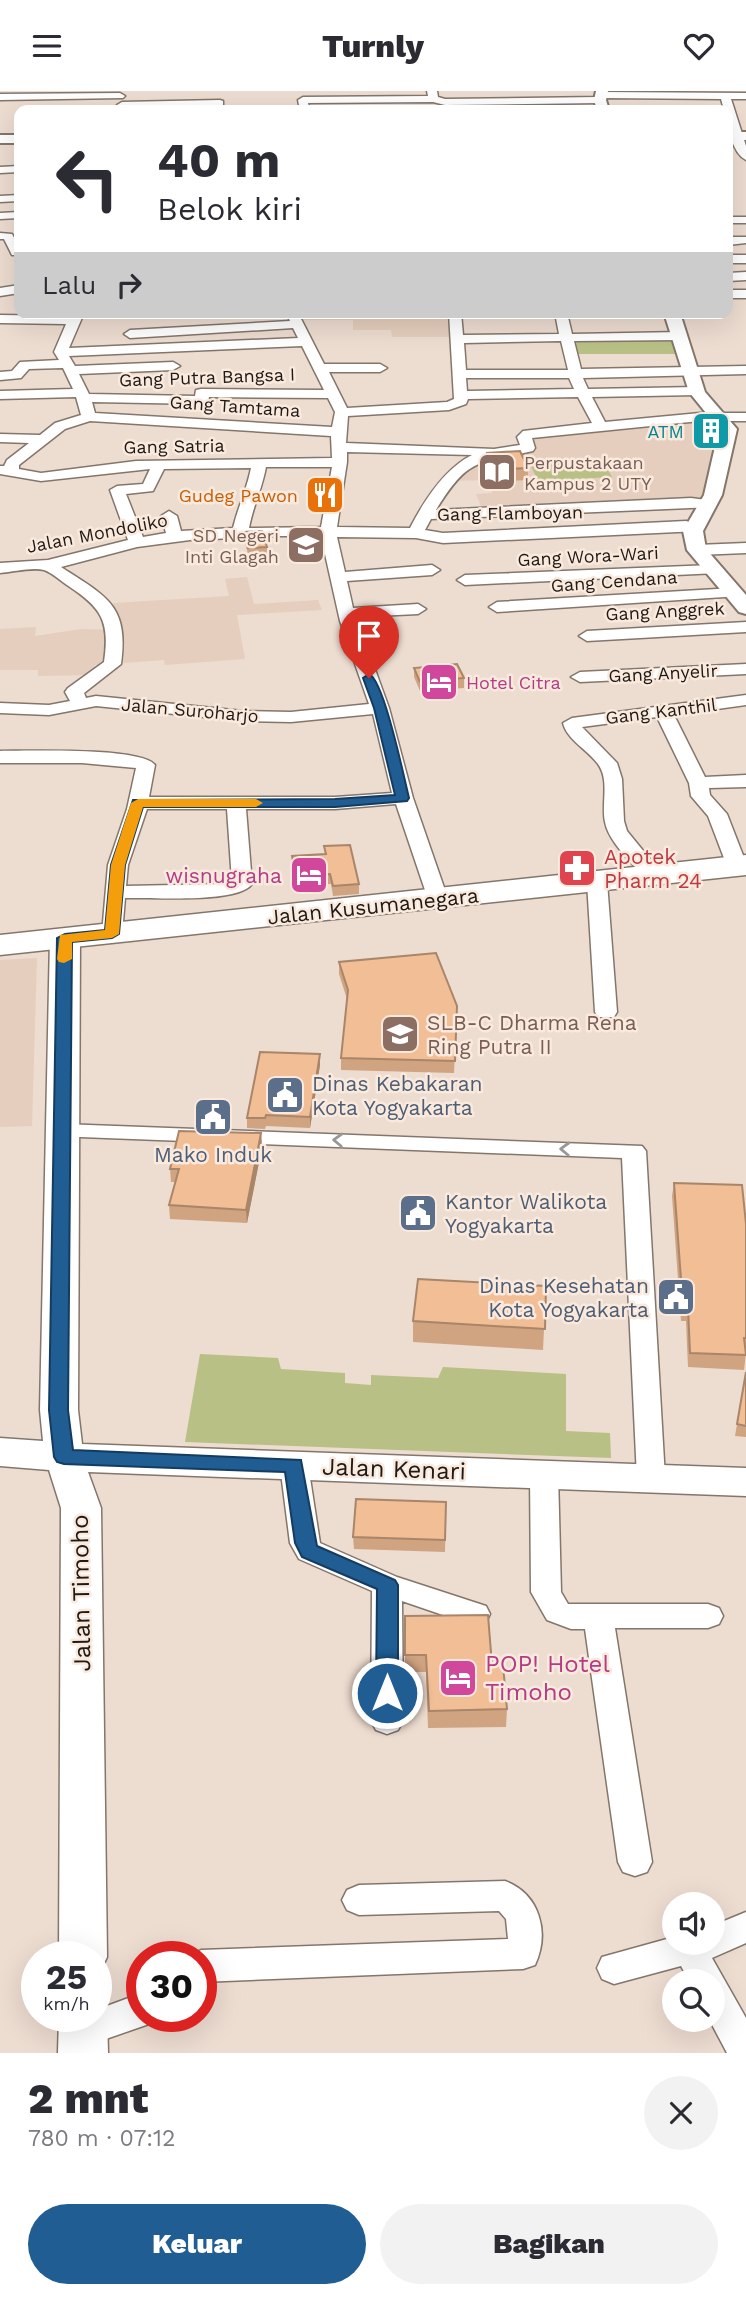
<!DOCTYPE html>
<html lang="id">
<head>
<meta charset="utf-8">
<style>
	body { margin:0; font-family:"Work Sans",sans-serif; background:#f2f2f3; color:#2b2b33; height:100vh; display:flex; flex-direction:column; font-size:26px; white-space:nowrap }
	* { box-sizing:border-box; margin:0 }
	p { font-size:23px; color:#7c7c81 }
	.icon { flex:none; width:38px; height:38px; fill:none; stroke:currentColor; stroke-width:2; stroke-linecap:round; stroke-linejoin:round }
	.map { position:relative; height:1962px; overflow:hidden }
	.drawer { display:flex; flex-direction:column; background:#fff; flex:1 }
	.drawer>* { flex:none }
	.hud { position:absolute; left:14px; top:14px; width:719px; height:214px; border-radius:14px; box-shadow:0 7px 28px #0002; background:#fff; color:#2b2b33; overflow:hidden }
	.controls { position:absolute; left:662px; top:1801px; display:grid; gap:14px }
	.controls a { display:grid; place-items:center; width:63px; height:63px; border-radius:50%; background:#fff; box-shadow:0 7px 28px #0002; font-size:35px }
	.speed { position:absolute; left:21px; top:1850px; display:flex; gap:14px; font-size:35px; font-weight:700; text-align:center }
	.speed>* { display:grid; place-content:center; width:91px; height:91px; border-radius:50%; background:#fff; box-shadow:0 7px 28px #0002; line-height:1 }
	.speed small { font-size:18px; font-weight:400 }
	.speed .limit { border:10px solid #d22; background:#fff; color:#111 }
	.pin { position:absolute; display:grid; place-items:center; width:60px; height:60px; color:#fff; margin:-72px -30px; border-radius:50% 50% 50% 0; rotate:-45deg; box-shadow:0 0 7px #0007 }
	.pin .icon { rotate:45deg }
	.me { position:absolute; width:77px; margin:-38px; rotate:0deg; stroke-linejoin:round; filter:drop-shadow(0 0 5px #0008) }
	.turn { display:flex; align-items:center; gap:24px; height:147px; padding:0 28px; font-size:32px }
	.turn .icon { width:91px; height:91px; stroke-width:2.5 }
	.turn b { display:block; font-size:49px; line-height:60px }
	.then { display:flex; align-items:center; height:66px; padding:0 28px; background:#0003; gap:14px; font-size:26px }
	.round { display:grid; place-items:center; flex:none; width:74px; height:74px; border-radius:37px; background:#f2f2f3 }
	.summary { display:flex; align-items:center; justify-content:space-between; height:119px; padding:0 28px }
	h1 { font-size:42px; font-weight:800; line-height:52px }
	.primary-button { display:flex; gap:14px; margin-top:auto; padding:14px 28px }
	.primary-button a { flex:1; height:80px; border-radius:42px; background:#1f5d93; color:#fff; font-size:28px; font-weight:800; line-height:80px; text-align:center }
	.primary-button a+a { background:#f2f2f3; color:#2b2b33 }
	header { display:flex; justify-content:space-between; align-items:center; height:91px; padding:0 28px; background:#fff; font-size:32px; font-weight:800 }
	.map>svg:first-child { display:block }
	.built { fill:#e5cebd }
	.green { fill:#b8c085 }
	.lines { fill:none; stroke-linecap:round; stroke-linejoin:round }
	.minor-casing { stroke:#84766b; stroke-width:3 }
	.tertiary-casing { stroke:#84766b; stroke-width:4 }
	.secondary-casing { stroke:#84766b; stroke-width:3 }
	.primary-casing { stroke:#84766b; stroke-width:3 }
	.minor { fill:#fff; fill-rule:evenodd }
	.tertiary { fill:#fff; fill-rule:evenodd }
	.secondary { fill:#fff; fill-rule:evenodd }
	.primary { fill:#fff; fill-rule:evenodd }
	.wall { fill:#d0a381 }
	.shaded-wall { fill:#a98569 }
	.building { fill:#f2be96; stroke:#a98569; stroke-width:2 }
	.oneway { stroke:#9a9896 }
	.route { fill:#1f5d93; stroke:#143c60; stroke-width:2 }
	.slow { fill:#f59e0b }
	.labels { text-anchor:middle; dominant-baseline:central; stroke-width:5; stroke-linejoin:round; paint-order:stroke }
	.far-street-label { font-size:18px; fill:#1f1a15; stroke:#fae9dd }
	.far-culture-label { font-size:18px; fill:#0d838f; stroke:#fae9dd; text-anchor:end }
	.far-education-label { font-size:18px; fill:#785e54; stroke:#fae9dd; text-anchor:start }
	.far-food-label { font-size:18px; fill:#c56008; stroke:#fae9dd; text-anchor:end }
	.far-hotel-label { font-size:18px; fill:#b23c85; stroke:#fae9dd; text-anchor:start }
	.health-label { font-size:21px; fill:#be3a42; stroke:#fae9dd; text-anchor:start }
	.hotel-label { font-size:21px; fill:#b23c85; stroke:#fae9dd; text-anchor:end }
	.street-label { font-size:21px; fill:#1f1a15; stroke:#fae9dd }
	.education-label { font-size:21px; fill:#785e54; stroke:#fae9dd; text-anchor:start }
	.service-label { font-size:21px; fill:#4e5e75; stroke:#fae9dd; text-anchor:start }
	.near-street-label { font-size:24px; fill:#1f1a15; stroke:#fae9dd }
	.near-hotel-label { font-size:24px; fill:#b23c85; stroke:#fae9dd; text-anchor:start }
</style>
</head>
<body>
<header><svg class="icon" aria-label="menu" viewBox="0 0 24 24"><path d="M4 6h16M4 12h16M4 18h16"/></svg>Turnly<svg class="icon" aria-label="heart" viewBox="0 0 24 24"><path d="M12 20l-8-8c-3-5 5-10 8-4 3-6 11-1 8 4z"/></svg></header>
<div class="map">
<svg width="746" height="1962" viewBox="0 0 746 1962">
	<rect width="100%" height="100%" fill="#eddcd0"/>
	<path class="built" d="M298,222H451L453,246H392L391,239H353V229H302Z
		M710,326L717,344L714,370L701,411L496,421L493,415H481L476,403L492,402L489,389L450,390L461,377L526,357L524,346Z
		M247,486L254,513L318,509L322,519L237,524L245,568L165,574L164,569L95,574L91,584L38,585V579H0V538L36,536L35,545L81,538L122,539L113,512L229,505L225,488Z
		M37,867L32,1035L0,1036V869Z"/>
	<path class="green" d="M669,246L676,250L680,263H573L570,248Z
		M602,368L612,386L538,390L529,371Z
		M200,1263L278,1267L281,1278L345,1282V1292L371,1294V1284L438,1287L443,1276L566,1283V1340L610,1342L611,1367L185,1351Z"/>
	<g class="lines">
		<defs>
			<path id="minor" d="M427,0H437L438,6L445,8L598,6L596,4L601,1L746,2V8H731L746,55V69C731,61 728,35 728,19H724L721,8L603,7V11L600,12L445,14L433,11L308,12L310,19H300L298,9L303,6L428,5Z
				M120,2L125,5L123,7L0,9V3Z
				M220,9L223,10V14L122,17L117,14L122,11Z
				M19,75V81L0,82V76Z
				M19,104V110L0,111V105Z
				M19,121V127L0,128V122Z
				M728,126H746V132H728Z
				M0,142L12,143L19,156V164H12L4,148H0Z
				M728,146H746V152L728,154Z
				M728,164H746V172H728Z
				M746,181V189L728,190V182Z
				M19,194V202L0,205V197Z
				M728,199H746V207H728Z
				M72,222H84L69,257L298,247L293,237L130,247L124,243L130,239L290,230L286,222H298L324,273H380L387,277L380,281H329L347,317L447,311L454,308L449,222H461L463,244L559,243L555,222H567L572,243L681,241L687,245L681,249L574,250L581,278L746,275V283L583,287L588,298L697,296L704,300L697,304L592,306L605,331L700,322H746V330H700L532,347L535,357L533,360C478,373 469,365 436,419L691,407L714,410L717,413L714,416L431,428L425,439L443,442L686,430L699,434L702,437L699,440L443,452L416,447L337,446L345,481L432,474L440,479L432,484L347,490L353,517L418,513L426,518L418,523L356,526L389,617L413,707L448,808L445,812H431L428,808L396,713L335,718H246L252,793C237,813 152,806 125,807L122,843L119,847H105L102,843L108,774L127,718L136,677L82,672H0V660C27,660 141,656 155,674L149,706H335L392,702L373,623L291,631L243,630L96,615L49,624L0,622V612L49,614L70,610L65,601L68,597L104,571C110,530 102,517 67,494C61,490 51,481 44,479C32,476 13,481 0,482V472L48,469L128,449L110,399L117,395L143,393L150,378L41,390L0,383V375H4L7,369L29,352L0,351V343L40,344L55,332L81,324L76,306L0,308V300L73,298L63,277L29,278L21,287L0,289V281L12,280L20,271L59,269L54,261L66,233L0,232V224L70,225ZM561,250L568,279H466L464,252ZM302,255L324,299L201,298L196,299L195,305L89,303L79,283L173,279L180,275L173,271L75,275L69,265ZM466,287H569L574,298L467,300ZM209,306L328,307L335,321L332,336L95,322L92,311L203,313L208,312ZM578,306L592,332L523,340L517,346L520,354L494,358L346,352L348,325L449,319L466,313L468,308ZM90,330L331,345L332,367L136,370L41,382L19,378V374L65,338ZM347,361L472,364C444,378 424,410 410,437L337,436L347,371ZM266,376H332L321,436L249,437C253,415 262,398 266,376ZM251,377C247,398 238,416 233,437L181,440L177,425L169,420L161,425L166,442L143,446L126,403L153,400L164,378ZM277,445H321L340,530L369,613L291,621L243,620L96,605L86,607L84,602L121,573C129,514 107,506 61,476L137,456L190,449ZM147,718H227L232,790L225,793L126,795L128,774Z
				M746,452V462L697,464L689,459L697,454Z
				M712,474L718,476L720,479L718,482L465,494L457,489L465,484Z
				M734,497L740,499L742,502L740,505L497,521L489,516L497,511Z
				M746,531V541L587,550L579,545L587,540Z
				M746,573V583L580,591L571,586L580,581Z
				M746,604V614L674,624L705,686L746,684V696L709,697L710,704L727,723L746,772L744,779H730L727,775L708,725L691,705L689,692L657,626L582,636L617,672L622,688L624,730L627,740L663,784L660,788H646C633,772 609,752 605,731C601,713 610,689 598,673C588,659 567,649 563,632L572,627Z
				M597,785L604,787L607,791L617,921L614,926H598L595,921L587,791L590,787Z
				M62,1033L642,1055L646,1060L665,1387L661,1394L651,1397L641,1394L637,1387L622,1067L54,1045L50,1040L54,1035Z
				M294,1364L304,1367L308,1374L320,1452L397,1486L486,1515L490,1523L486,1531L475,1535L402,1510L403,1630L398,1639L387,1643L376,1639L371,1630L372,1500L299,1468L290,1452L280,1374L284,1367Z
				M544,1372L554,1375L558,1382L561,1501L568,1513H708L719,1517L723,1525L719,1533L708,1537H615L652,1771L647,1781L635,1785L623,1781L618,1771L585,1538H571L547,1529L531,1501L530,1382L534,1375Z
				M505,1790C540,1803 550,1842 535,1874L523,1878L201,1891V1866H188L201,1859L508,1848L506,1828L499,1820L359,1824L347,1819L342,1809L347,1799L359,1794Z
				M746,1821V1852L712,1867L746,1927V1962H727L709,1928H712V1890H689L681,1875L614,1893L602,1888L597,1877L602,1866L674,1846V1852H712V1835Z
				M142,1902V1925H156L149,1933L83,1956L70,1952L65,1940L70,1928L80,1925H96V1919Z"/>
			<path id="tertiary" d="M596,0H608L606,9L609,19H597L594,9Z
				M728,41H746V49H728Z
				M0,44H19V52H0Z
				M664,222H680L705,301L737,338L722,404L703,440L706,458L746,504V523L739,521L687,459L683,440L704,404L719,338L689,301Z"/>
			<path id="secondary" d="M65,838L75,841L80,847L78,1319L82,1353L746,1377V1405L88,1381L101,1417L107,1866L100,1881L96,1882V1866H59L61,1417L49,1379L0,1375V1347L43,1350L40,1319L50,847L55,841Z
				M96,1908L100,1909L107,1925L108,1962H58L59,1925H96Z"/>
			<path id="primary" d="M746,764V784L0,864V844Z"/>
		</defs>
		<use href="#minor" class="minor-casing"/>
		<use href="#tertiary" class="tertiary-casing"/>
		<use href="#secondary" class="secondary-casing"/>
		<use href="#primary" class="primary-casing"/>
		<use href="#minor" class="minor"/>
		<use href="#tertiary" class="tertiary"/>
		<use href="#secondary" class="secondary"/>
		<use href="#primary" class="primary"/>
	</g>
	<path class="wall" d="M487,362L528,377V389L491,391L484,377V365H487Z
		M302,439L322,452V461L307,462L302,448Z
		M244,441L267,456V465L249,466L244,449Z
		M414,577L464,587V597L420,600L414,586Z
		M324,755L359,793V803L333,805L331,793L296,795L292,775V765L325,763Z
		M339,871L457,915L454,982L341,979V967L347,908L339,883Z
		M320,963V974L310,1037L266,1035L265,1038L247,1037V1027Z
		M261,1042L262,1056L247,1132L170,1128L169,1114L175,1091H171L170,1078Z
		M674,1092L746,1133V1261L744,1279L688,1276L686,1230H681L672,1105Z
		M546,1195L543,1259L413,1251V1230Z
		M746,1281V1346L735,1345Z
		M446,1411L445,1461L354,1458L353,1446Z
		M405,1525L492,1574L507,1618L506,1636L428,1637L426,1581H405Z"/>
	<path class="shaded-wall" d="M320,963V974L310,1037V1026Z
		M261,1042L262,1056L247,1132L246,1119Z"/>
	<path class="building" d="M520,360L528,377L492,379L484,365H488L487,362Z
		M302,439H319L322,452L307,453Z
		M262,440L267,456L248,457L244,441Z
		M457,573L464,587L420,591L414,577Z
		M350,754L359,793L333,795L330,783L296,785L292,765L326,763L324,755Z
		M436,862L457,915L455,970L341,967L348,899L339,871Z
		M260,961L320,963L310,1026L266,1024L265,1027H247Z
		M179,1040L261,1042L246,1119L169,1114L179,1078H170Z
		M674,1092L742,1094L746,1133V1247H744L746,1264L690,1262L688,1216H683Z
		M418,1188L546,1195L545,1238L413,1230Z
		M746,1281V1335L737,1333Z
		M356,1408L446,1411L445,1449L353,1446Z
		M488,1524L492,1574H503L507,1618L429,1620L426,1564H405V1525Z"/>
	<defs><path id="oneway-chevron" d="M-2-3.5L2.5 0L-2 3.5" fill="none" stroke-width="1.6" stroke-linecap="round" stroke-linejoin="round" transform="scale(1.75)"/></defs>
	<g class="oneway">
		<use href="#oneway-chevron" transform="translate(338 1049) rotate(-178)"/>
		<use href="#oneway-chevron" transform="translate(565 1058) rotate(-178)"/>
	</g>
	<path class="route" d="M369,583C384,589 404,687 409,707L407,710L335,716H143L125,774L119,843L112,847L72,851L68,1319L73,1359L301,1369L317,1455L395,1489L398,1494V1602L395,1609L387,1611L380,1609L376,1602L377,1498L302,1466L295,1452L285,1381L64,1373L57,1371L54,1366L49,1319L57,847L65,843L105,839L111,774L133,709L335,708L395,704L374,617L363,587Z"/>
	<path class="slow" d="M138,708H256L263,712L256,716H143L125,774L119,843L112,847L72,851V868L64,872L59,871L57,868L60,844L105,839L111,774L131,712Z"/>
	<defs>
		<symbol id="building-square" viewBox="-11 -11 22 22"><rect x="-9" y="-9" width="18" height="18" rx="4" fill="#0f9aa8" stroke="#fae9dd"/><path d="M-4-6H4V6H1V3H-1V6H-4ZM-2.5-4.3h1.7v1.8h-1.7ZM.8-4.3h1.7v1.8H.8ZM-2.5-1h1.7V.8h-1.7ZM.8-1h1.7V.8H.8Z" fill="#fff"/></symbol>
		<symbol id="library-square" viewBox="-11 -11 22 22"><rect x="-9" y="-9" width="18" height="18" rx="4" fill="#8d6e63" stroke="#fae9dd"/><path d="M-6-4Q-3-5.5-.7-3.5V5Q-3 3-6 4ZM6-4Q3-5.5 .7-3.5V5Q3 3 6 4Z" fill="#fff"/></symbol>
		<symbol id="restaurant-square" viewBox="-11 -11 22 22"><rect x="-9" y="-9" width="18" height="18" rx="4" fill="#e8710a" stroke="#fae9dd"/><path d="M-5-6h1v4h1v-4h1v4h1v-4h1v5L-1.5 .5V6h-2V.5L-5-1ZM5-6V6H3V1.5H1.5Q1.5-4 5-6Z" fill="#fff"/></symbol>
		<symbol id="school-square" viewBox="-11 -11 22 22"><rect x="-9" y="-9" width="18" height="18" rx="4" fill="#8d6e63" stroke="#fae9dd"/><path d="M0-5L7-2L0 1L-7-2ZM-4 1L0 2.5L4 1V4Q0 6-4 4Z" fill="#fff"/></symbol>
		<symbol id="hotel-square" viewBox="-11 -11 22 22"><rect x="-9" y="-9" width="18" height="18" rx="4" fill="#d1479c" stroke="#fae9dd"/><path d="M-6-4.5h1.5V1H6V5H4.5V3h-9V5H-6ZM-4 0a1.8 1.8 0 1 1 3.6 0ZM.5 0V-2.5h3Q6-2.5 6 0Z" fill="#fff"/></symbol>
		<symbol id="pharmacy-square" viewBox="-11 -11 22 22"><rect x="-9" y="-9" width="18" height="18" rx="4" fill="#e0444e" stroke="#fae9dd"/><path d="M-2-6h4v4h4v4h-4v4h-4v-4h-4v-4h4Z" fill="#fff"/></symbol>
		<symbol id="civic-square" viewBox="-11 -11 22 22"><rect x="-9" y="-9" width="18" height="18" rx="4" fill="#5c6f8a" stroke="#fae9dd"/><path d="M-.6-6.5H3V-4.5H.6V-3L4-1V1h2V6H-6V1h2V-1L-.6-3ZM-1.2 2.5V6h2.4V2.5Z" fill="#fff"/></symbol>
	</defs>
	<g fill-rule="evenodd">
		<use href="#building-square" x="689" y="318" width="44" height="44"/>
		<use href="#library-square" x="475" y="359" width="44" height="44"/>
		<use href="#restaurant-square" x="303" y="382" width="44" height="44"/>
		<use href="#school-square" x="284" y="432" width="44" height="44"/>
		<use href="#hotel-square" x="417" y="569" width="44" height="44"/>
		<use href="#pharmacy-square" x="555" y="755" width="44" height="44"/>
		<use href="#hotel-square" x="287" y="762" width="44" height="44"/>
		<use href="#school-square" x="378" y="921" width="44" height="44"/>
		<use href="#civic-square" x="263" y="982" width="44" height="44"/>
		<use href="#civic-square" x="191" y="1004" width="44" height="44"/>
		<use href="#civic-square" x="396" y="1100" width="44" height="44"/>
		<use href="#civic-square" x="654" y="1184" width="44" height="44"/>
		<use href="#hotel-square" x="436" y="1565" width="44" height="44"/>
	</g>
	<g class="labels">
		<g class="far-street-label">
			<text transform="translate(207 286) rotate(-2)">Gang Putra Bangsa I</text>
			<text transform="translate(235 315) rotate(4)">Gang Tamtama</text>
			<text transform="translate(174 355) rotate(-1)">Gang Satria</text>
			<text transform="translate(510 422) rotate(-1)">Gang Flamboyan</text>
			<text transform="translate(97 442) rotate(-11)">Jalan Mondoliko</text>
			<text transform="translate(588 465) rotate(-3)">Gang Wora-Wari</text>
			<text transform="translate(614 490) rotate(-4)">Gang Cendana</text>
			<text transform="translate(665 520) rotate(-3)">Gang Anggrek</text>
			<text transform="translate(663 582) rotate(-3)">Gang Anyelir</text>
			<text transform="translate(190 619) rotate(5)">Jalan Suroharjo</text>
			<text transform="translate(661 620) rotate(-7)">Gang Kanthil</text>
		</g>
		<g class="far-culture-label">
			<text x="684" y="340">ATM</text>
		</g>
		<g class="far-education-label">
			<text x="524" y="371">Perpustakaan<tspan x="524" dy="21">Kampus 2 UTY</tspan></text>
			<text x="279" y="444" text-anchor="end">SD Negeri<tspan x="279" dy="21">Inti Glagah</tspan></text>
		</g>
		<g class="far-food-label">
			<text x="298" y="404">Gudeg Pawon</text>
		</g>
		<g class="far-hotel-label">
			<text x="466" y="591">Hotel Citra</text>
		</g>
		<g class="health-label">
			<text x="604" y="765">Apotek<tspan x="604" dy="24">Pharm 24</tspan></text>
		</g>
		<g class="hotel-label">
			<text x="282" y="784">wisnugraha</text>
		</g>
		<g class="street-label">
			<text transform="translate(373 815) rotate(-6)">Jalan Kusumanegara</text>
		</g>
		<g class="education-label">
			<text x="427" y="931">SLB-C Dharma Rena<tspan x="427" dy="24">Ring Putra II</tspan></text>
		</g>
		<g class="service-label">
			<text x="312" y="992">Dinas Kebakaran<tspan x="312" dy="24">Kota Yogyakarta</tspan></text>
			<text x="213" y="1063" text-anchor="middle">Mako Induk</text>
			<text x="445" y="1110">Kantor Walikota<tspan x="445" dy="24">Yogyakarta</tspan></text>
			<text x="649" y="1194" text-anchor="end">Dinas Kesehatan<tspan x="649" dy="24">Kota Yogyakarta</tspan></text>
		</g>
		<g class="near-street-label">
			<text transform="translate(394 1378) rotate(2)">Jalan Kenari</text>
			<text transform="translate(81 1502) rotate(-91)">Jalan Timoho</text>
		</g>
		<g class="near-hotel-label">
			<text x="485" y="1573">POP! Hotel<tspan x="485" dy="28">Timoho</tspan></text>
		</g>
	</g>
</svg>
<div class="controls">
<a><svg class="icon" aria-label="sound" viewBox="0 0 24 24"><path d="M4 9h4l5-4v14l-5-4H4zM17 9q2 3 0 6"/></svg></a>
<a><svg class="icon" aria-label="search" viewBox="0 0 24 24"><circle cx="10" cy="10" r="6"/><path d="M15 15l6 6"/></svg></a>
</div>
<div class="speed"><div>25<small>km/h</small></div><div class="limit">30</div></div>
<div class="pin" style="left:369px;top:587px;background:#d93025"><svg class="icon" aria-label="arrive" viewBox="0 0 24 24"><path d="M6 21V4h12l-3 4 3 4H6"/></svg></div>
<svg class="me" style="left:387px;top:1602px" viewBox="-20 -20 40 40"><circle r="17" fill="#1f5d93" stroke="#fff" stroke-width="3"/><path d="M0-11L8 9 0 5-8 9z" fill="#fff"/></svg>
<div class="hud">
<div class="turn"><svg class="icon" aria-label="left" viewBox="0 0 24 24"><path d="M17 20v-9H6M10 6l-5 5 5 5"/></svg><div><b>40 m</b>Belok kiri</div></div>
<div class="then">Lalu<svg class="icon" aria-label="right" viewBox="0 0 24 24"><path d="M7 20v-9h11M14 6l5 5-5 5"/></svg></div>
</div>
</div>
<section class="drawer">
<div class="summary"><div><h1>2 mnt</h1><p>780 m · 07:12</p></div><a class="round"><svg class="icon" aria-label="close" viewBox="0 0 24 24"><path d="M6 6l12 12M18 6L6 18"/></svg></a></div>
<div class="primary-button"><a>Keluar</a><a>Bagikan</a></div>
</section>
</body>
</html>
